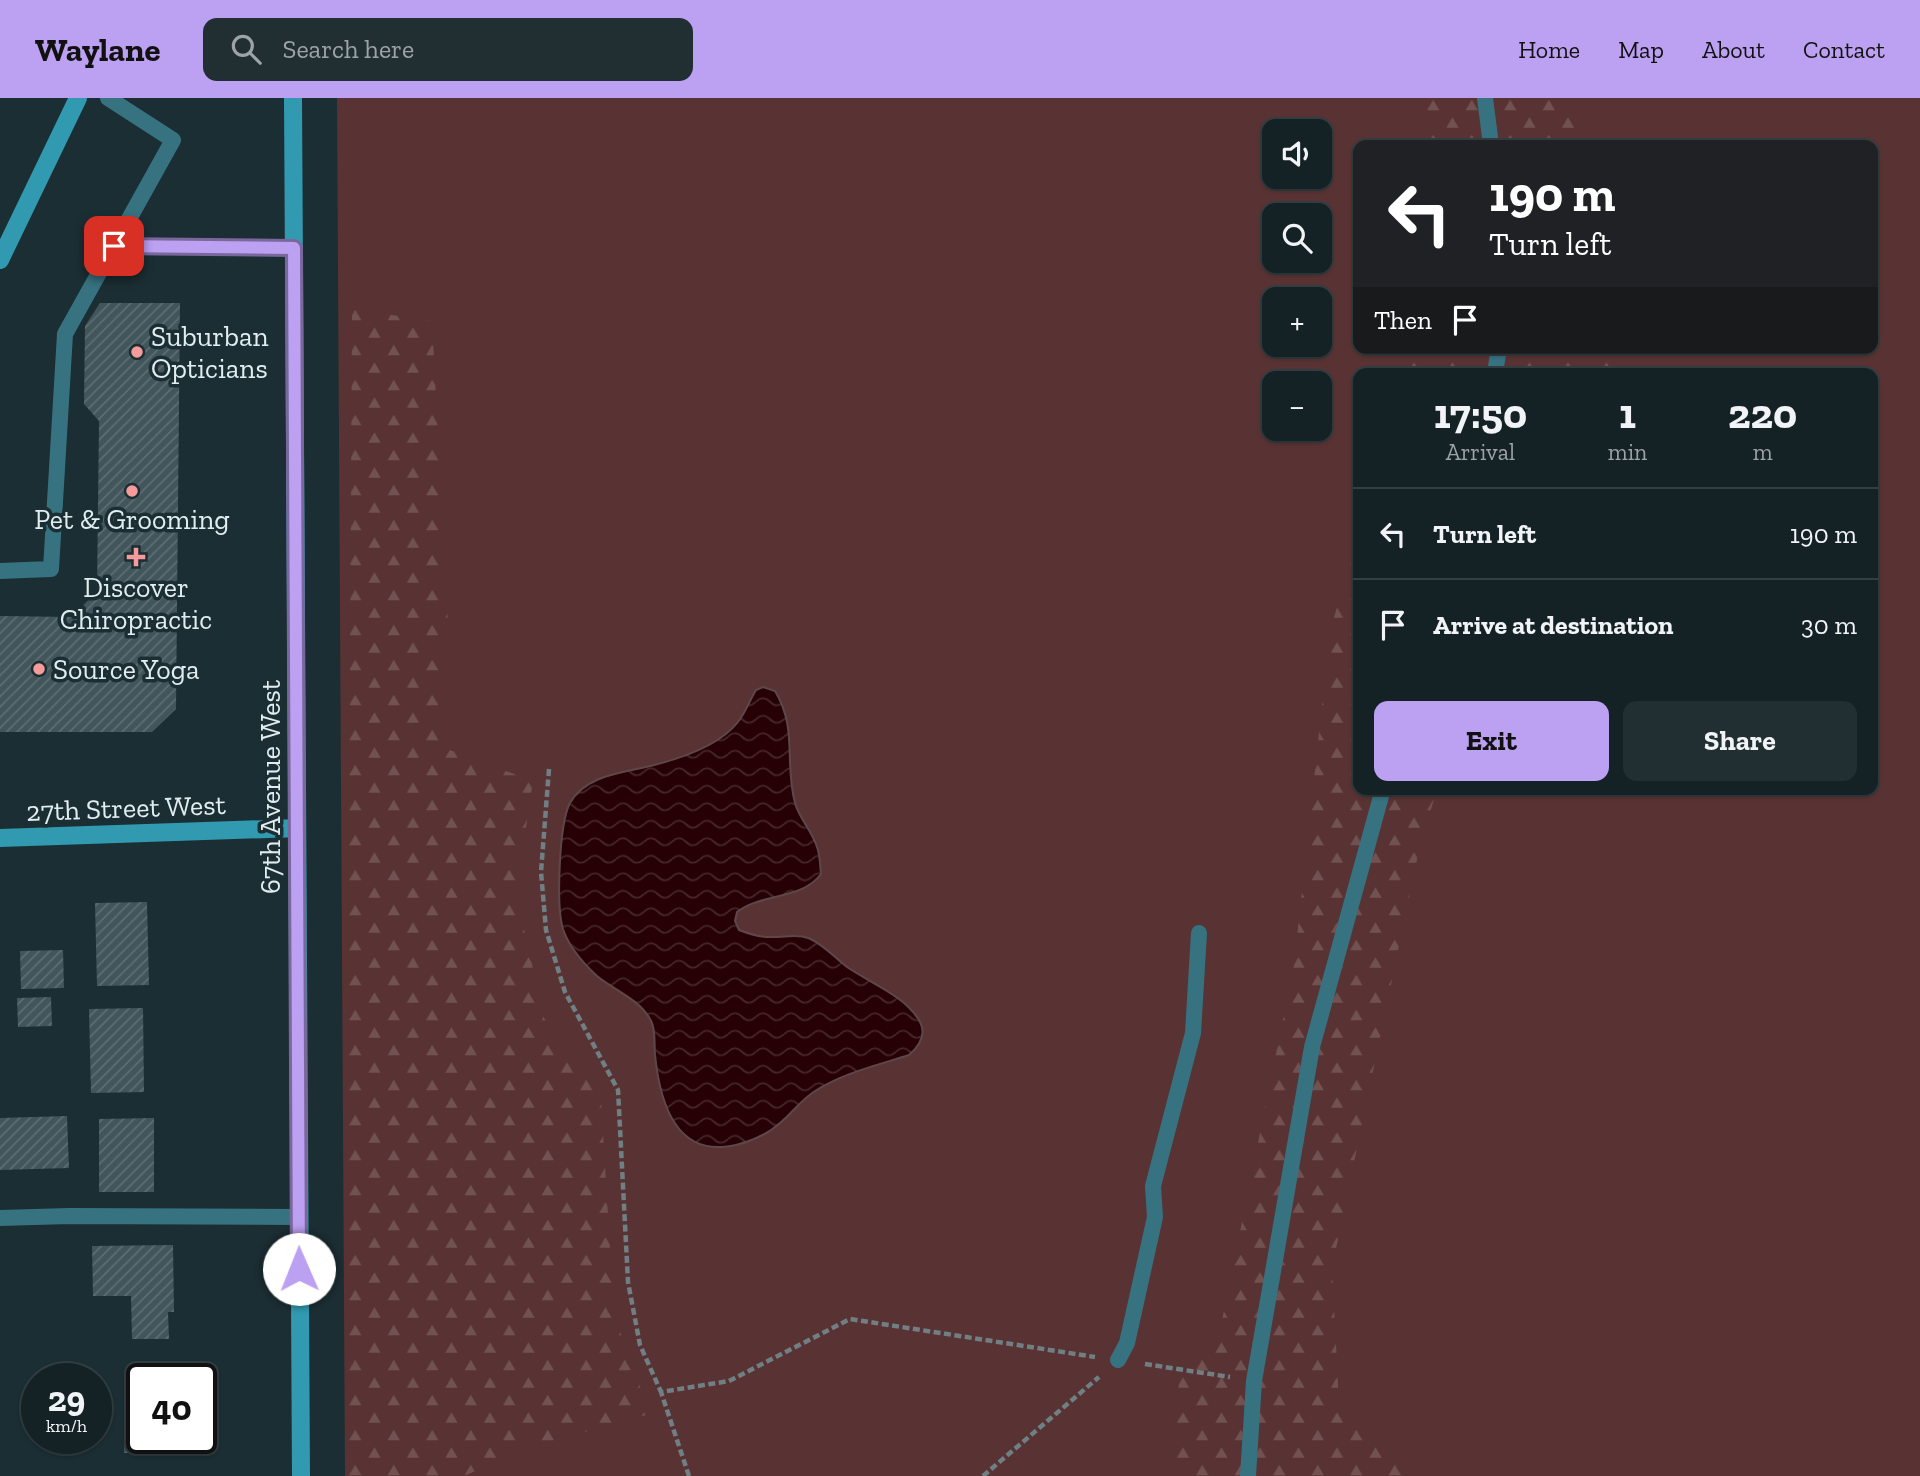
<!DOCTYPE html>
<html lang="en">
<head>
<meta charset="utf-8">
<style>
	body { margin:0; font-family:"Zilla Slab",serif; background:#212f32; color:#f1f3f6; height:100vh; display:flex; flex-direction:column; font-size:26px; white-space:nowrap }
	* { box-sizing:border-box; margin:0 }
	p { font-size:23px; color:#9da4a7 }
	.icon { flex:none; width:38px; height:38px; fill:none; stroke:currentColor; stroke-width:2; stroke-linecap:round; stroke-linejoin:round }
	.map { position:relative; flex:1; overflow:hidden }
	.panel { position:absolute; left:1353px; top:270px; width:525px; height:427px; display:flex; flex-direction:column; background:#142226; border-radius:14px; box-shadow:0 2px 5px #0004,0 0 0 2px #333f43 }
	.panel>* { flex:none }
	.top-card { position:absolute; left:1353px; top:42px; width:525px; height:214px; border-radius:14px; box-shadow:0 2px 5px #0004,0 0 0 2px #333f43; background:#202124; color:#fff; overflow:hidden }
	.fabs { position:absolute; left:1262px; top:21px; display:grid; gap:14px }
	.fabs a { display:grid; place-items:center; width:70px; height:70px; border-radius:14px; background:#142226; box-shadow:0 2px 5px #0004,0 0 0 2px #333f43; font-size:35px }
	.speed { position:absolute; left:21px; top:1265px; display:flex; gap:14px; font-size:35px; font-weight:700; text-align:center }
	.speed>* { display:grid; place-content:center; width:91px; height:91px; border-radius:50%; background:#142226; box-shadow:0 2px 5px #0004,0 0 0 2px #333f43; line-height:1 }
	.speed small { font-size:18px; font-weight:400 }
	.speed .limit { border:4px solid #111; border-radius:10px; background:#fff; color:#111 }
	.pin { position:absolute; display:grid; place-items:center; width:60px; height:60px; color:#fff; margin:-30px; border-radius:14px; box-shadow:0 4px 10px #0006 }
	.me { position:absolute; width:77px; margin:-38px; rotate:359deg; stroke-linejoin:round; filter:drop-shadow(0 0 5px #0008) }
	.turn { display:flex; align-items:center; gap:24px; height:147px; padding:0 21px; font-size:32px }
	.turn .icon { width:91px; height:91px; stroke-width:2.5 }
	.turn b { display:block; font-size:49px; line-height:60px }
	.then { display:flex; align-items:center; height:66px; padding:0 21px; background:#0003; gap:14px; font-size:26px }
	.eta { display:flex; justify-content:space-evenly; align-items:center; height:119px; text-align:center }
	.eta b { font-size:42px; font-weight:800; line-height:49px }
	.cta { display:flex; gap:14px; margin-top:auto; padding:14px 21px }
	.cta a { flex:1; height:80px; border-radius:14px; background:#bca0f2; color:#111; font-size:28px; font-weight:800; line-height:80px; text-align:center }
	.cta a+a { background:#212f32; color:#f1f3f6 }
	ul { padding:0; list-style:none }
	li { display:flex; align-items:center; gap:21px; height:91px; padding:0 21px; border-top:2px solid #333f43 }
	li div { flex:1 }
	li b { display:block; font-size:26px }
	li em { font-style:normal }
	header { display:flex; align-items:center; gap:42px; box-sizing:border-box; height:98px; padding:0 35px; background:#bca0f2; color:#111 }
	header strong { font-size:33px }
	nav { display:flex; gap:38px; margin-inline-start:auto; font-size:24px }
	.search { width:490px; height:63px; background:#212f32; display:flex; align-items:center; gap:18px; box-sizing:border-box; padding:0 24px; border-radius:14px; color:#9da4a7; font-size:26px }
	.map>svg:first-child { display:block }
	.grass { fill:#593333; fill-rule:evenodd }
	.forest { fill:url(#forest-firs) }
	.water { fill:url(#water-waves); stroke:#5e474b; stroke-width:2 }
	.building { fill:url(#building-hatch) }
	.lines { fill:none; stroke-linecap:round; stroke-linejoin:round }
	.path { stroke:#6f7f83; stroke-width:4.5; stroke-dasharray:7 3.5; stroke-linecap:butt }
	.lane { stroke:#377280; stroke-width:16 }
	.secondary { stroke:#319ab1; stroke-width:18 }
	.route-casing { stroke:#7a689d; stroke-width:18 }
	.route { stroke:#bca0f2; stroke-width:12 }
	.poi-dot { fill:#f59b9b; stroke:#1b2e33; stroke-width:2.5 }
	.labels { text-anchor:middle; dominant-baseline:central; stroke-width:7; stroke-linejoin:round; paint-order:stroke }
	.poi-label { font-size:28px; fill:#e1edf0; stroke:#1b2e33; text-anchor:start }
	.street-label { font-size:28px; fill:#e1edf0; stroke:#1b2e33 }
</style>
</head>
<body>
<header>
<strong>Waylane</strong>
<div class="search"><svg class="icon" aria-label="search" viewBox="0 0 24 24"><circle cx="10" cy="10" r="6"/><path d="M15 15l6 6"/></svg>Search here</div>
<nav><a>Home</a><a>Map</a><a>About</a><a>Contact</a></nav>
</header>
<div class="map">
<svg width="1920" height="1378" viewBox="0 0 1920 1378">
	<defs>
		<pattern id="forest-firs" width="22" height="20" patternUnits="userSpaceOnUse" patternTransform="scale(1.75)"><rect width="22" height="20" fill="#593333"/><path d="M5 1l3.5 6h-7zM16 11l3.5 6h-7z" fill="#715151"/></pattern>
		<pattern id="water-waves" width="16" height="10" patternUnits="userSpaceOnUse" patternTransform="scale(1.75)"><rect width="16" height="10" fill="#260004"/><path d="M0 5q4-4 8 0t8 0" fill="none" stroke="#452629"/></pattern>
		<pattern id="building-hatch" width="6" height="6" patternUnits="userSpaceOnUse" patternTransform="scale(1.75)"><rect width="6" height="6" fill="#41555b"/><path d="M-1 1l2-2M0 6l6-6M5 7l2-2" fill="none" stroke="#5c6e73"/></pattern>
	</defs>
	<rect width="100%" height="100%" fill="#1b2e33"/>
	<path class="grass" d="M337,0H1920V1378H345ZM1274,33H1320V79H1274ZM1358,47H1872V250H1358ZM1274,117H1320V163H1274ZM1274,201H1320V247H1274ZM1358,275H1872V691H1358ZM1274,285H1320V331H1274Z"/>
	<path class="forest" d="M1419,0H1564L1582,47H1424Z
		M352,211L432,223L448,527L439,648L533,683L516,795L544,920L601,1001L614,1217L650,1316L530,1349L464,1378H345Z
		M1406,250H1638L1634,275H1404Z
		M1358,438V691H1437L1419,752L1332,1170L1339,1305L1406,1378H1173L1176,1301L1185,1256L1217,1247L1294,867L1330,533Z"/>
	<path class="water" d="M763,589L775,593C798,631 784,664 795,705C799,720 812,733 817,749C820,757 820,767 821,776C802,802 761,795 737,814L735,823L739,832C749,836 760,839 770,839C783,840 796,835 808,840C822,845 835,860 847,869C870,885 906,898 920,924C927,937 918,949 909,957C878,967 843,975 815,993C802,1001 792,1015 780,1025C766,1038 741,1048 722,1049C672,1052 659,996 655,957C654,947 656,930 650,921C639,901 614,892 597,878C583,865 569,849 563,831C556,808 559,726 570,705C586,676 625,675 654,667C682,660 719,648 738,624C745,615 750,602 756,592Z"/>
	<path class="building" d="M100,205H180L176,611L152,634H0V518L72,519L97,493L99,323L84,306L85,228Z
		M147,804L149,887L97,888L95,805Z
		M63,852L64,890L21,891L20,853Z
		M51,899L52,928L18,929L17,900Z
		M143,910L144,994L91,995L89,911Z
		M67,1018L69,1070L0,1072V1020Z
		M154,1020V1094H99V1021Z
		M173,1147L174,1214H168L169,1241H132L131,1198H93L92,1148Z
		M142,1283V1340H166L167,1354L124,1355V1332H128L127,1284Z"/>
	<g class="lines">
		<path class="path" d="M549,671L541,774L546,832L565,894L618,992L628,1184L640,1247L661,1294
			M1145,1266L1230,1279
			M689,1378L661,1294L729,1283L850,1221L1095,1259
			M983,1378L1099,1279"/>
		<path class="lane" d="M1485,0L1491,47
			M114,148L294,150
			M1495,275L1499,250
			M0,473L51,471L65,236L173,42L108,0
			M0,1120L69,1118L298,1119
			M1118,1262L1127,1245L1155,1119L1153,1088L1193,935L1199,835
			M1248,1378L1254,1283L1312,949L1383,691"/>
		<path class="secondary" d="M293,0L301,1378
			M0,162L78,0
			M0,740L296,730"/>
	</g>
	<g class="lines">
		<defs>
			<path id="route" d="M114,148L294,150L299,1171"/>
		</defs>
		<use href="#route" class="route-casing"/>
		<use href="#route" class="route"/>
	</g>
	<g class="poi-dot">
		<circle cx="137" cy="254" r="7"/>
		<circle cx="132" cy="393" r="7"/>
		<path d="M132.5 448.5h7v7h7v7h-7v7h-7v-7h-7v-7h7z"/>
		<circle cx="39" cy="571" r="7"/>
	</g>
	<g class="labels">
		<g class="poi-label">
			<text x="151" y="238">Suburban<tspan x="151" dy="32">Opticians</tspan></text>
			<text x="132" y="421" text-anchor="middle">Pet &amp; Grooming</text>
			<text x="136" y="489" text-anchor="middle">Discover<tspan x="136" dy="32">Chiropractic</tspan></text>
			<text x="53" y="571">Source Yoga</text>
		</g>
		<g class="street-label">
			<text transform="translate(270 689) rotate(-90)">67th Avenue West</text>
			<text transform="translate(126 710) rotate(-2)">27th Street West</text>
		</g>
	</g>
</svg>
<div class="fabs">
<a><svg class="icon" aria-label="sound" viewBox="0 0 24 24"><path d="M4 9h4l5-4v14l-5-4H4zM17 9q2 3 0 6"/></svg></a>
<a><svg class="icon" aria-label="search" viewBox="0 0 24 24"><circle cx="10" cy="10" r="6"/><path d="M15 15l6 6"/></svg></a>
<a>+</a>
<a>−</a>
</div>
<div class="speed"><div>29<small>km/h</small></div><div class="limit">40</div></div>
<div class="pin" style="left:114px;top:148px;background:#d93025"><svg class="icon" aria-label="arrive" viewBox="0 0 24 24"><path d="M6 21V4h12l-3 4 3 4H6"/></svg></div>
<svg class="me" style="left:299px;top:1171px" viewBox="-20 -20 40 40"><circle r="19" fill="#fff"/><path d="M0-13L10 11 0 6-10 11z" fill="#bca0f2"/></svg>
<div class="top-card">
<div class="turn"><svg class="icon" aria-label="left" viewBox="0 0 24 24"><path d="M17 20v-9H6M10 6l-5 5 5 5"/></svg><div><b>190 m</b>Turn left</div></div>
<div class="then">Then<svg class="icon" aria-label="arrive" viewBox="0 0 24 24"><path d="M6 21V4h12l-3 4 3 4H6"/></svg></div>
</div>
<section class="panel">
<div class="eta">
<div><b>17:50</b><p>Arrival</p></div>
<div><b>1</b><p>min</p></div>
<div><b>220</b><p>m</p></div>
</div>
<ul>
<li><svg class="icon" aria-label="left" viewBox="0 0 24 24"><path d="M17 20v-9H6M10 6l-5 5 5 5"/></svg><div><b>Turn left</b></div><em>190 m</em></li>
<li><svg class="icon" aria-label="arrive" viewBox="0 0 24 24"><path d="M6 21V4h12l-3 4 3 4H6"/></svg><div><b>Arrive at destination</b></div><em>30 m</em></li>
</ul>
<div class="cta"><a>Exit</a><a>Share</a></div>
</section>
</div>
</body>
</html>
